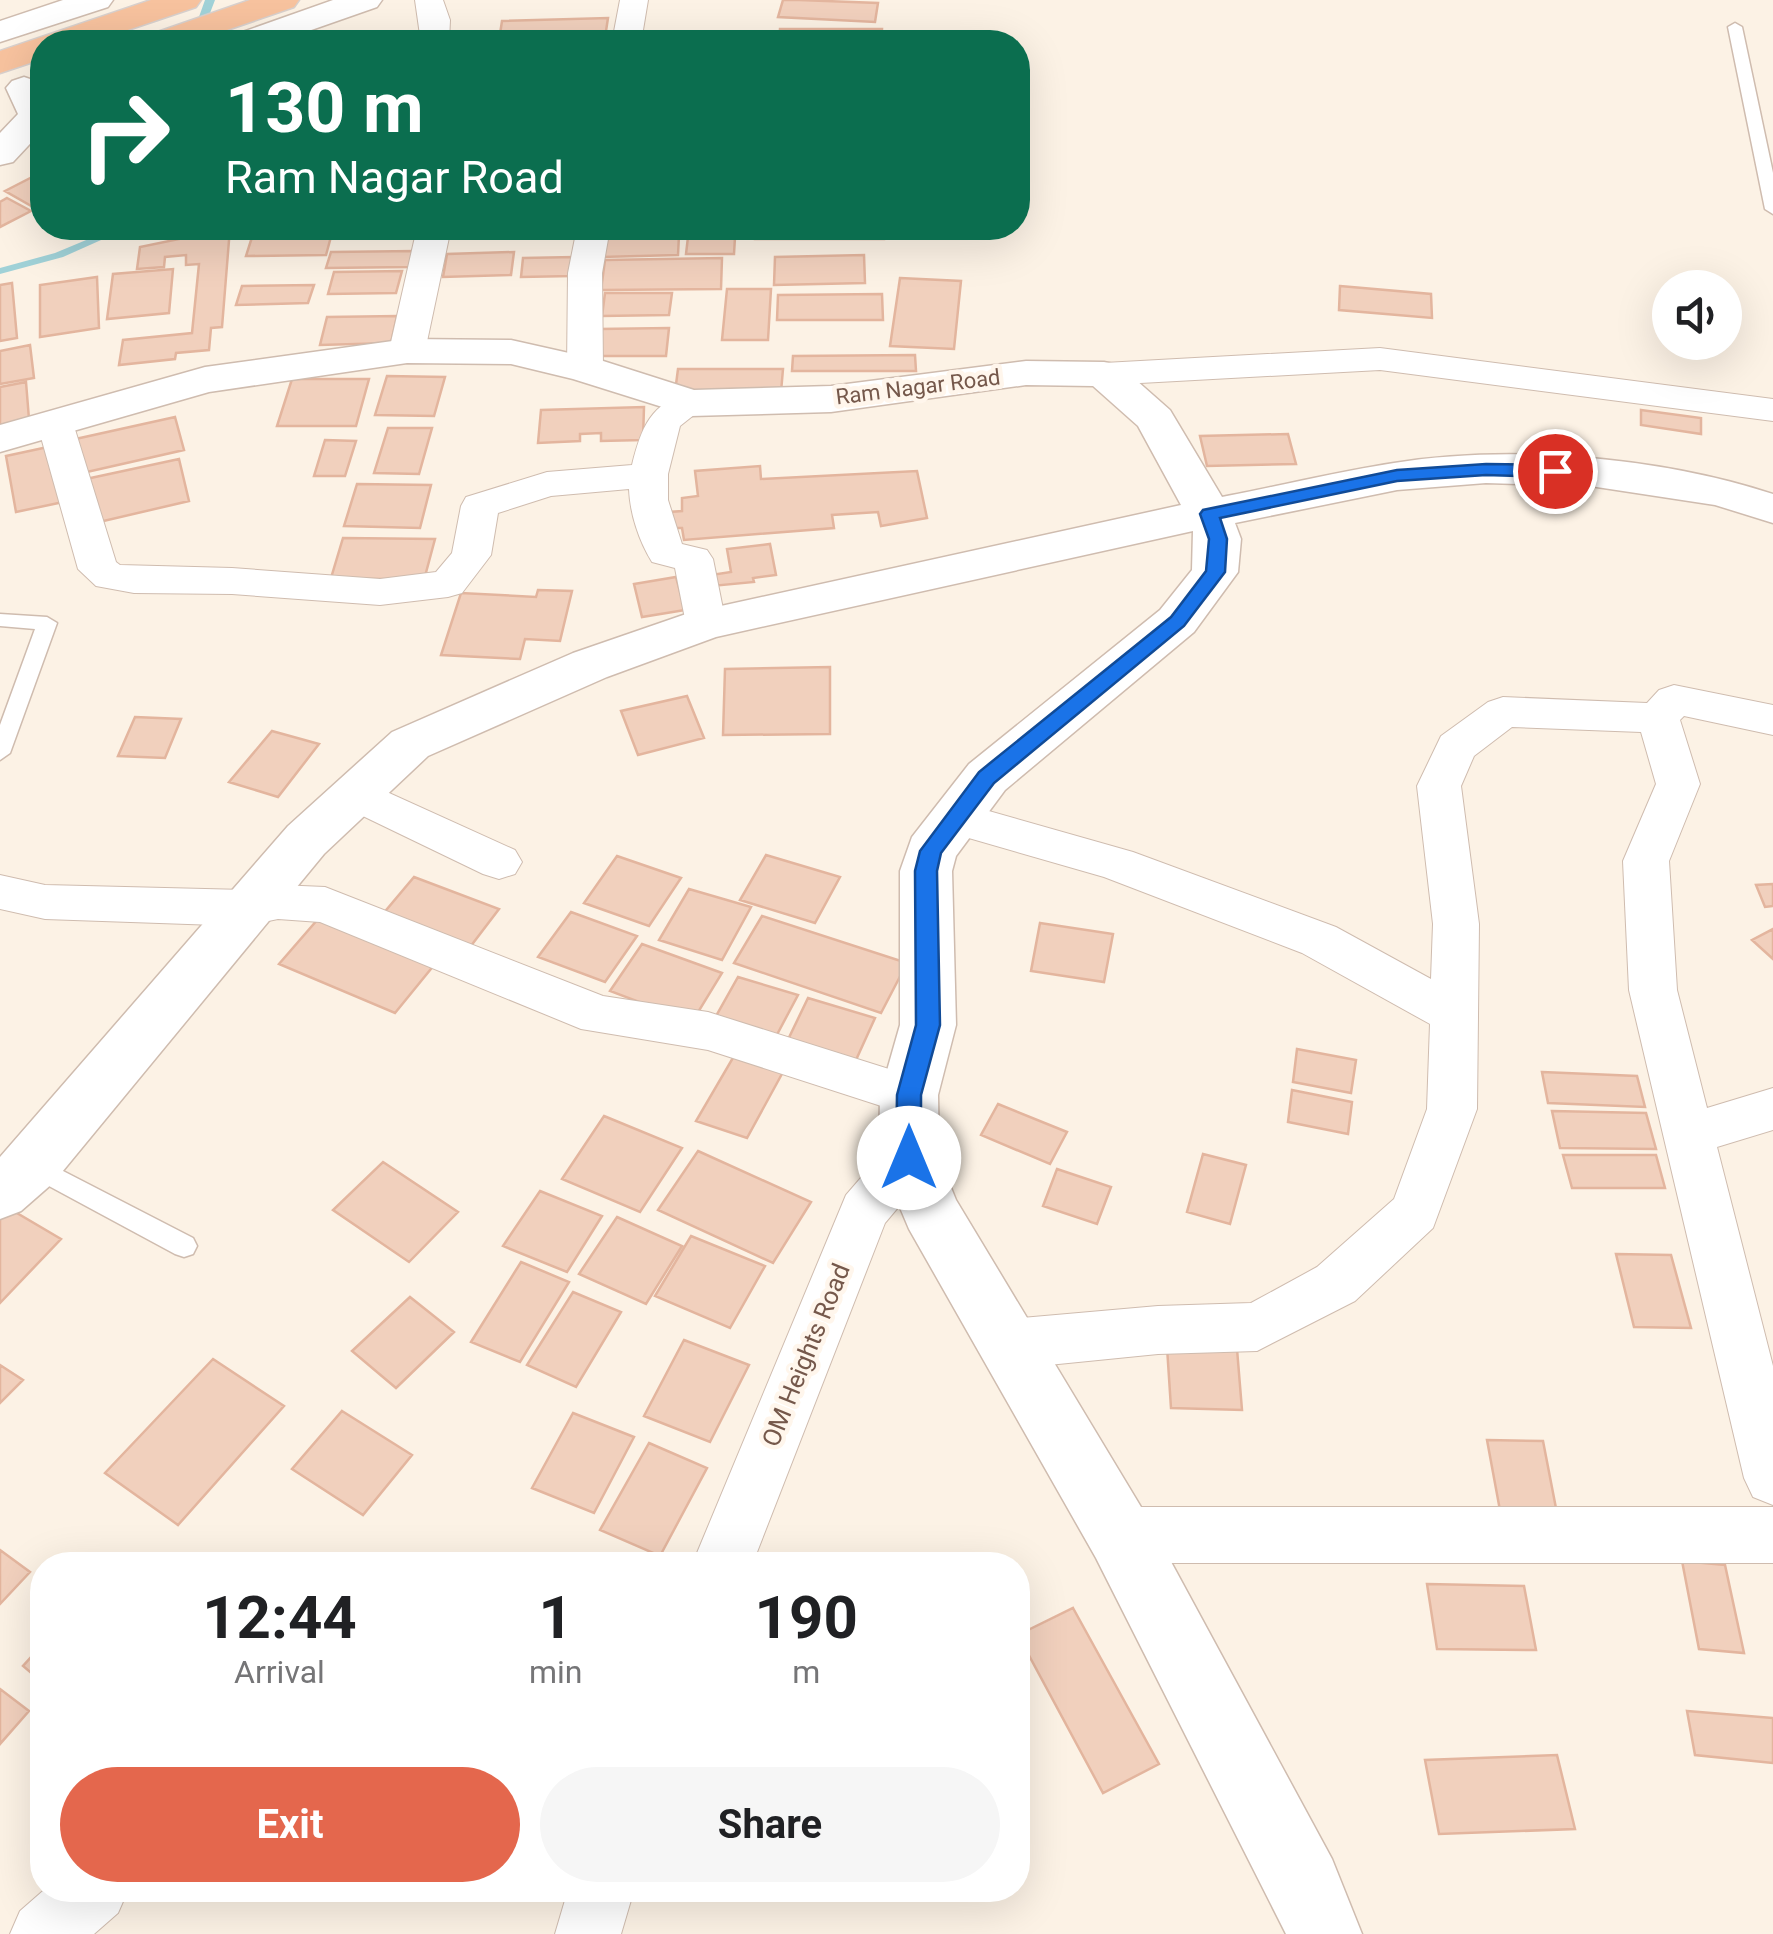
<!DOCTYPE html>
<html lang="en">
<head>
<meta charset="utf-8">
<style>
	body { margin:0; font-family:Roboto,sans-serif; background:#f6f6f6; color:#202124; height:100vh; display:flex; flex-direction:column; font-size:38px; white-space:nowrap }
	* { box-sizing:border-box; margin:0 }
	p { font-size:32px; color:#757577 }
	.icon { flex:none; width:55px; height:55px; fill:none; stroke:currentColor; stroke-width:2; stroke-linecap:round; stroke-linejoin:round }
	.map { position:relative; flex:1; overflow:hidden }
	.drawer { position:absolute; left:30px; top:1552px; width:1000px; height:350px; display:flex; flex-direction:column; background:#fff; border-radius:40px; box-shadow:0 10px 40px #0002 }
	.drawer>* { flex:none }
	.top-card { position:absolute; left:30px; top:30px; width:1000px; height:210px; border-radius:40px; box-shadow:0 10px 40px #0002; background:#0b6e4f; color:#fff; overflow:hidden }
	.fabs { position:absolute; left:1652px; top:270px; display:grid; gap:20px }
	.fabs a { display:grid; place-items:center; width:90px; height:90px; border-radius:50%; background:#fff; box-shadow:0 10px 40px #0002; font-size:50px }
	.pin { position:absolute; display:grid; place-items:center; width:85px; height:85px; color:#fff; margin:-42px; border:5px solid #fff; border-radius:50%; box-shadow:0 2px 10px #0007 }
	.me { position:absolute; width:110px; margin:-55px; rotate:0deg; stroke-linejoin:round; filter:drop-shadow(0 0 8px #0008) }
	.turn { display:flex; align-items:center; gap:35px; height:210px; padding:0 30px; font-size:45px }
	.turn .icon { width:130px; height:130px; stroke-width:2.5 }
	.turn b { display:block; font-size:70px; line-height:85px }
	.eta { display:flex; justify-content:space-evenly; align-items:center; height:170px; text-align:center }
	.eta b { font-size:60px; font-weight:700; line-height:70px }
	.cta { display:flex; gap:20px; margin-top:auto; padding:20px 30px }
	.cta a { flex:1; height:115px; border-radius:60px; background:#e4674d; color:#fff; font-size:40px; font-weight:700; line-height:115px; text-align:center }
	.cta a+a { background:#f6f6f6; color:#202124 }
	.map>svg:first-child { display:block }
	.lines { fill:none; stroke-linecap:round; stroke-linejoin:round }
	.stream { fill:#a0d1d7; fill-rule:evenodd }
	.building { fill:#f1d0bd; stroke:#e3b59e; stroke-width:2.5 }
	.service-casing { stroke:#cfbcaf; stroke-width:3 }
	.minor-casing { stroke:#cfbcaf; stroke-width:2 }
	.tertiary-casing { stroke:#cfbcaf; stroke-width:3 }
	.trunk-casing { stroke:#d8d0cd; stroke-width:3 }
	.service { fill:#fff; fill-rule:evenodd }
	.minor { fill:#fff; fill-rule:evenodd }
	.tertiary { fill:#fff; fill-rule:evenodd }
	.trunk { fill:#f7c29e; fill-rule:evenodd }
	.route { fill:#1a73e8; stroke:#114b97; stroke-width:2.5 }
	.labels { text-anchor:middle; dominant-baseline:central; stroke-width:9; stroke-linejoin:round; paint-order:stroke }
	.far-street-label { font-size:22px; fill:#75584b; stroke:#fff6ec }
	.street-label { font-size:25px; fill:#75584b; stroke:#fff6ec }
</style>
</head>
<body>
<div class="map">
<svg width="1773" height="1934" viewBox="0 0 1773 1934">
	<rect width="100%" height="100%" fill="#fcf2e5"/>
	<g class="lines">
		<path class="stream" d="M205,0H215L199,42H190Z
			M115,228H128L63,257L0,274V268L55,253Z"/>
	</g>
	<path class="building" d="M783,0H799L878,3L875,22L778,17Z
		M608,18L606,31L500,34L502,21Z
		M780,29H882L881,42H779Z
		M42,172V212L5,191Z
		M7,198L31,211L0,227V202Z
		M230,228L222,327L211,328L209,350L176,353L175,359L119,365L123,340L192,333L199,264L186,265V255L165,257L164,267L137,269L140,247L179,239L180,229Z
		M606,228H646L645,234H605Z
		M755,228H884V239H755Z
		M332,233L326,255L246,256L253,234Z
		M679,235L678,255L601,257L602,237Z
		M688,237H735L734,254H686Z
		M414,251L410,267L326,268L331,252Z
		M514,252L511,275L443,277L447,254Z
		M864,255L865,283L774,285L775,257Z
		M574,257L572,276L521,277L523,258Z
		M722,258L721,289L601,290L605,260Z
		M173,269L169,313L107,319L113,274Z
		M402,271L396,293L328,294L334,272Z
		M97,277L99,328L40,337V285Z
		M900,278L961,281L954,349L890,346Z
		M12,283L17,338L0,341V285Z
		M314,285L308,303L236,305L242,286Z
		M1340,286L1431,294L1432,318L1339,310Z
		M727,289H771L768,340H722Z
		M605,293H672L669,315L602,316Z
		M882,294L883,320H777L778,295Z
		M397,316L391,343L320,345L327,317Z
		M669,328L666,356H594L599,329Z
		M30,345L34,378L0,384V351Z
		M915,355L916,371H792L793,356Z
		M678,369H783L781,392H675Z
		M387,376L445,377L434,416L375,415Z
		M292,379H369L356,426H277Z
		M26,382L29,419L0,425V387Z
		M644,407L643,440L601,441V433L580,434V441L538,443L541,410Z
		M1641,410L1701,418V434L1641,425Z
		M175,417L184,450L78,474L71,440Z
		M388,428H432L419,474L374,473Z
		M1288,434L1296,464L1207,466L1200,436Z
		M325,440L356,441L345,476H314Z
		M57,445L68,501L16,512L6,456Z
		M179,459L189,501L95,523L86,479Z
		M760,466L761,479L917,471L927,518L881,526L878,512L832,515L834,528L684,540L682,528H670L669,512L682,511V498L698,496L695,471Z
		M357,484L431,485L420,528L344,526Z
		M343,538L435,539L424,580L331,578Z
		M770,544L776,575L753,578L754,582L712,586L711,575L731,572L727,549Z
		M676,577L685,610L642,617L634,584Z
		M538,590L572,591L560,641L525,639L520,659L441,655L461,593L536,597Z
		M830,667V734L723,735L725,669Z
		M687,696L704,738L638,755L621,711Z
		M135,717L181,719L165,758L118,756Z
		M272,731L319,744L278,797L229,782Z
		M766,855L840,877L815,923L740,900Z
		M617,856L681,878L649,926L584,903Z
		M414,877L499,909L464,955L377,921Z
		M1773,884V906L1765,907L1756,885Z
		M689,889L751,907L722,960L659,940Z
		M325,911L439,959L395,1013L279,964Z
		M571,912L637,936L605,982L538,957Z
		M762,916L907,963L881,1013L734,963Z
		M1040,923L1113,934L1104,982L1031,971Z
		M1773,929V959L1752,940Z
		M642,944L722,973L692,1022L610,991Z
		M738,977L798,995L772,1044L711,1025Z
		M808,998L875,1018L851,1071L783,1050Z
		M741,1044L789,1061L747,1138L696,1121Z
		M1297,1049L1356,1060L1351,1093L1293,1082Z
		M1542,1072L1637,1076L1645,1107L1548,1103Z
		M1292,1090L1352,1102L1348,1134L1288,1122Z
		M998,1104L1067,1132L1050,1164L981,1135Z
		M1552,1111L1646,1113L1656,1149L1560,1148Z
		M604,1116L682,1148L640,1212L562,1179Z
		M698,1151L811,1202L773,1263L658,1210Z
		M1203,1154L1246,1165L1230,1224L1187,1212Z
		M1563,1155H1656L1665,1188H1572Z
		M383,1162L458,1212L409,1262L333,1210Z
		M1057,1169L1111,1187L1097,1224L1043,1206Z
		M540,1191L602,1216L567,1272L503,1246Z
		M0,1203L61,1239L0,1303Z
		M617,1217L682,1246L646,1304L579,1274Z
		M691,1236L765,1266L730,1328L655,1296Z
		M1616,1254L1671,1255L1691,1328L1634,1327Z
		M521,1262L569,1282L520,1362L471,1342Z
		M573,1292L621,1312L576,1387L527,1365Z
		M410,1297L454,1332L396,1388L352,1351Z
		M684,1340L749,1365L710,1442L644,1416Z
		M1167,1347L1237,1349L1242,1410L1171,1408Z
		M213,1359L284,1406L178,1525L105,1473Z
		M0,1365L23,1380L0,1403Z
		M342,1411L412,1455L363,1515L292,1469Z
		M573,1413L634,1437L594,1513L532,1488Z
		M1487,1440L1543,1441L1561,1534L1504,1532Z
		M649,1443L707,1468L660,1556L600,1530Z
		M0,1550L30,1572L0,1604Z
		M1682,1561L1725,1565L1744,1653L1699,1649Z
		M1427,1584L1524,1586L1536,1650L1437,1649Z
		M1073,1608L1159,1764L1103,1793L1018,1635Z
		M42,1645V1682L23,1666Z
		M0,1689L29,1711L0,1744Z
		M1687,1711L1773,1718V1763L1695,1755Z
		M1557,1755L1575,1829L1439,1834L1425,1760Z"/>
	<g class="lines">
		<defs>
			<path id="service" d="M1735,23L1742,27L1773,173V214L1765,209L1728,27Z
				M0,614L47,617L57,623L10,753L0,760V725L35,629L0,626Z
				M32,1155L193,1238L197,1246L193,1254L184,1257L175,1254L23,1172L20,1165L23,1158Z"/>
			<path id="minor" d="M415,0H443L450,20L449,42H421Z
				M620,0H648L641,42H612Z
				M417,228H451L425,351L420,359L407,362L394,359L389,351Z
				M577,228H610L602,273L603,369L598,377L585,380L572,377L567,369L568,273Z
				M1380,348L1773,399V421L1380,370L1104,385L1091,382L1086,374L1091,366L1104,363Z
				M691,392L704,395L709,403L680,426L668,474V500L682,544L707,550L713,559L726,624L720,634L706,638L692,634L686,624L675,568L652,562C639,541 630,514 629,489L551,496L498,513L491,555L462,593L448,597L380,605L232,594L134,593L96,586L78,569L37,423L42,415L55,412L68,415L73,423L116,562L120,565L232,568L380,579L436,572L452,553L461,506L466,497L547,472L632,465C641,428 651,402 691,392Z
				M1674,685L1773,705V735L1684,716L1680,720L1700,784L1669,861L1677,990L1707,1108L1773,1088V1130L1717,1147L1773,1366V1505L1753,1497L1744,1478L1629,990L1623,861L1656,784L1641,732L1512,727L1474,756L1461,786L1479,924L1477,1109L1433,1228L1355,1301L1257,1351L1158,1354L1009,1369L990,1361L982,1344L990,1327L1009,1319L1158,1306L1251,1303L1317,1267L1394,1199L1427,1109L1430,1024L1302,953L1104,877L941,830L935,818L941,806L957,802L1133,852L1336,927L1431,979L1433,924L1417,786L1441,736L1488,702L1503,697L1647,703L1659,690Z
				M356,778L515,850L522,862L515,874L499,879L483,874L340,805L334,794L340,783Z
				M0,875L45,885L245,890L278,885L325,887L603,996L708,1012L927,1081L934,1095L927,1109L909,1115L708,1050L581,1029L320,922L278,919L245,926L45,919L0,909Z
				M909,1137L927,1143L935,1158L927,1173L885,1223L752,1565H692L846,1195L891,1143Z
				M1120,1507H1773V1563H1120L1099,1555L1091,1535L1099,1515Z
				M44,1890H128L118,1913L94,1934H10L20,1911Z
				M568,1890H634L621,1934H555Z"/>
			<path id="tertiary" d="M63,0H113L108,7L0,42V21Z
				M333,0H382L377,7L277,42H229L234,35Z
				M24,77L36,81L42,90V131L13,162L0,165V133L18,114L6,88L12,81Z
				M407,339L511,340L600,360L694,390L831,386L1026,361L1104,362L1119,365L1170,410L1222,497C1279,486 1336,472 1394,463C1512,444 1660,457 1773,494V523L1715,505L1590,486L1486,483L1397,490L1235,523L1241,539L1238,572L1194,632L1005,790L956,856L952,871L956,1025L938,1095L939,1158L956,1200L1144,1512L1332,1859L1362,1934H1286L1096,1558L909,1229L879,1158L880,1095L900,1025V871L912,837L969,764L1160,610L1192,570L1193,531L716,637L607,677L428,756L324,854L53,1183L21,1211L0,1219V1157L288,826L392,732L573,653L689,613L1181,505L1138,426L1093,386L1026,385L831,412L691,416L573,379L511,364L407,363L209,392L0,452V425L205,367Z"/>
			<path id="trunk" d="M151,0H201L196,7L92,42H42V59L0,73V51Z
				M250,0H299L294,7L192,42H144L149,35Z"/>
		</defs>
		<use href="#service" class="service-casing"/>
		<use href="#minor" class="minor-casing"/>
		<use href="#tertiary" class="tertiary-casing"/>
		<use href="#trunk" class="trunk-casing"/>
		<use href="#service" class="service"/>
		<use href="#minor" class="minor"/>
		<use href="#tertiary" class="tertiary"/>
		<use href="#trunk" class="trunk"/>
	</g>
	<path class="route" d="M1486,464L1555,465L1564,471L1555,477L1486,475L1397,481L1220,518L1227,539L1225,572L1184,626L994,783L941,853L937,871L940,1025L921,1095V1158L917,1165L909,1168L900,1165L896,1158L897,1095L916,1025L915,871L920,851L979,772L1171,617L1206,571L1209,539L1200,514L1203,510L1397,470Z"/>
	<g class="labels">
		<g class="far-street-label">
			<text transform="translate(918 387) rotate(-7)">Ram Nagar Road</text>
		</g>
		<g class="street-label">
			<text transform="translate(806 1355) rotate(-68)">OM Heights Road</text>
		</g>
	</g>
</svg>
<div class="fabs">
<a><svg class="icon" aria-label="sound" viewBox="0 0 24 24"><path d="M4 9h4l5-4v14l-5-4H4zM17 9q2 3 0 6"/></svg></a>
</div>
<div class="pin" style="left:1555px;top:471px;background:#d93025"><svg class="icon" aria-label="arrive" viewBox="0 0 24 24"><path d="M6 21V4h12l-3 4 3 4H6"/></svg></div>
<svg class="me" style="left:909px;top:1158px" viewBox="-20 -20 40 40"><circle r="19" fill="#fff"/><path d="M0-13L10 11 0 6-10 11z" fill="#1a73e8"/></svg>
<div class="top-card">
<div class="turn"><svg class="icon" aria-label="right" viewBox="0 0 24 24"><path d="M7 20v-9h11M14 6l5 5-5 5"/></svg><div><b>130 m</b>Ram Nagar Road</div></div>
</div>
<section class="drawer">
<div class="eta">
<div><b>12:44</b><p>Arrival</p></div>
<div><b>1</b><p>min</p></div>
<div><b>190</b><p>m</p></div>
</div>
<div class="cta"><a>Exit</a><a>Share</a></div>
</section>
</div>
</body>
</html>
